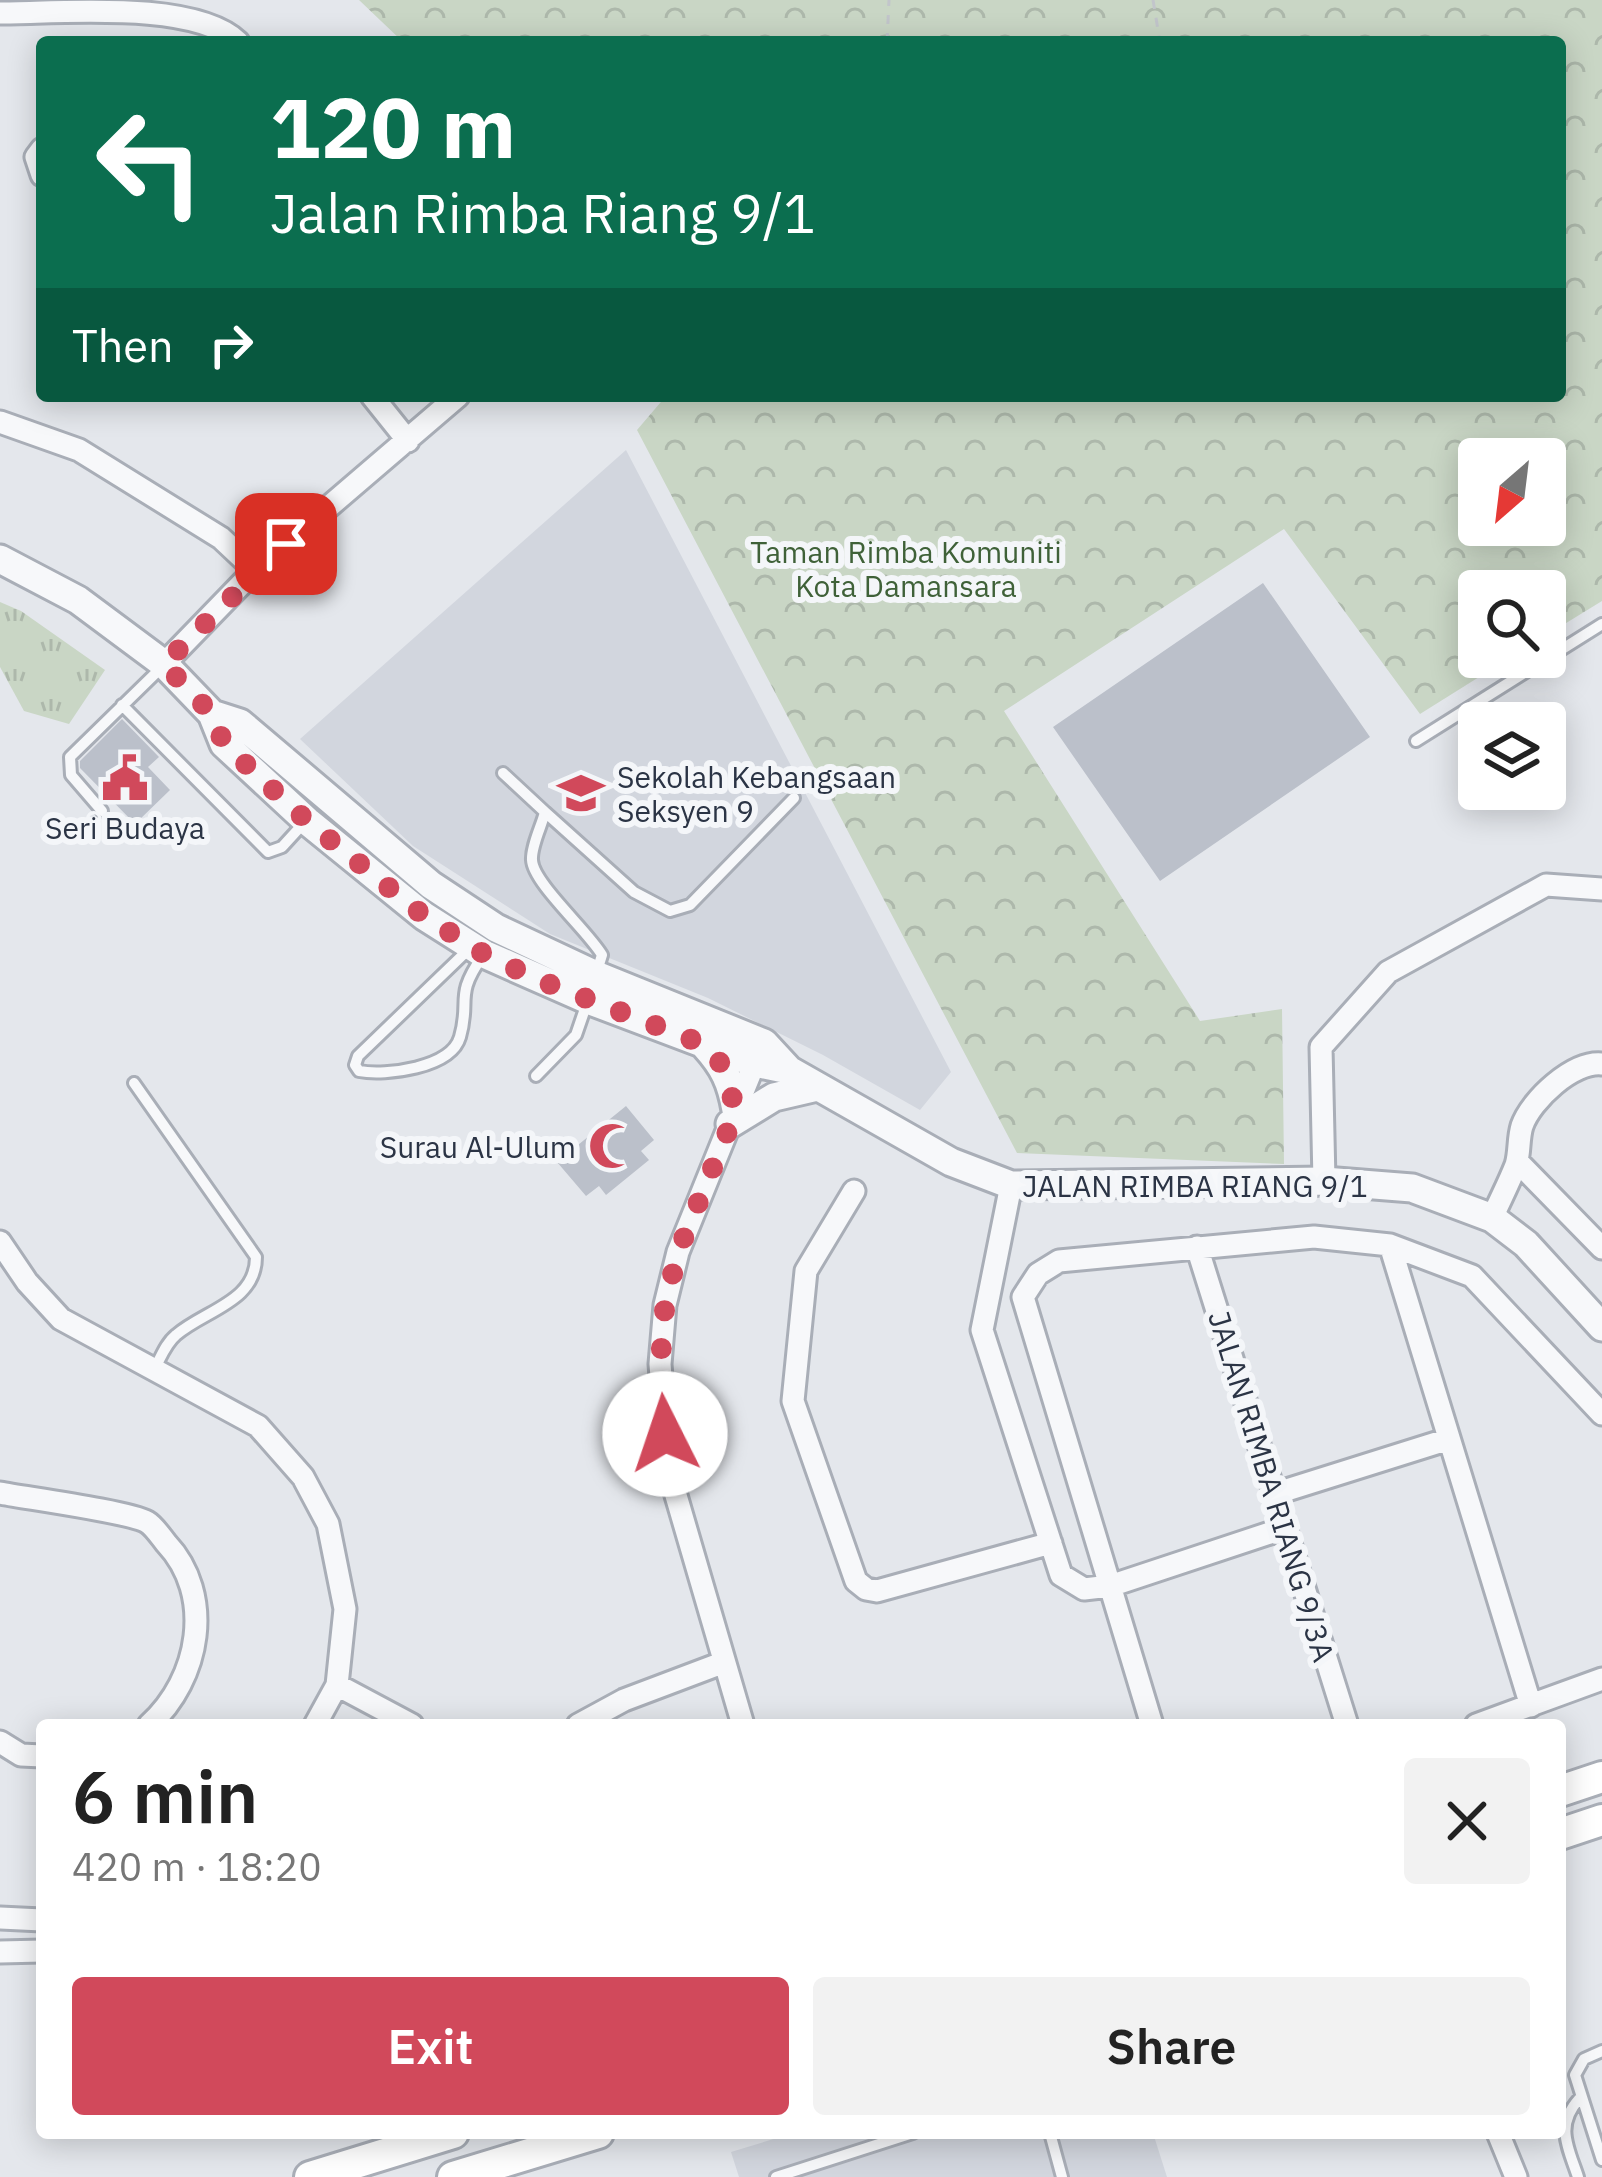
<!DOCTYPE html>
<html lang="en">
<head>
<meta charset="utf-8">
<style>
	body { margin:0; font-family:"IBM Plex Sans",sans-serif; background:#f2f2f2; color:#222; height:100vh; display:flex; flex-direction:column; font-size:45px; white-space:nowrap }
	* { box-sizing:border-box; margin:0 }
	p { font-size:39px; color:#767676 }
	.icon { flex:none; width:66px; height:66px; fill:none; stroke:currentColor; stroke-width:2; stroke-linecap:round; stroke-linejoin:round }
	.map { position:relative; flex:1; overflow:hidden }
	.sheet { position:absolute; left:36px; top:1719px; width:1530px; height:420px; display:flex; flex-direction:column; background:#fff; border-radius:12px; box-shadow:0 6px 30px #0003 }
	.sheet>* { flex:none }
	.top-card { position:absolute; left:36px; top:36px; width:1530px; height:366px; border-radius:12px; box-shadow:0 6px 30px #0003; background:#0b6e4f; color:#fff; overflow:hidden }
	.needle { width:78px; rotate:208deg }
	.tools { position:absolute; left:1458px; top:438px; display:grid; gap:24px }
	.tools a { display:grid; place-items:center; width:108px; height:108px; border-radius:12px; background:#fff; box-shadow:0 6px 30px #0003; font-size:60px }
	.pin { position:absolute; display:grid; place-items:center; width:102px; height:102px; color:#fff; margin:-51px; border-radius:24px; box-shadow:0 6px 18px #0006 }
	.me { position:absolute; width:132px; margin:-66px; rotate:356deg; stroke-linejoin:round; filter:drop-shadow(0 0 9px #0008) }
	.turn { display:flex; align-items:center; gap:42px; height:252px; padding:0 36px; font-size:54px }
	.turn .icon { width:156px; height:156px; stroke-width:2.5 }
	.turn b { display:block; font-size:84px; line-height:102px }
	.then { display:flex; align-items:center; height:114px; padding:0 36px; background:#0003; gap:24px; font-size:45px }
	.round { display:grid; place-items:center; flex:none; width:126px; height:126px; border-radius:12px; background:#f2f2f2 }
	.head { display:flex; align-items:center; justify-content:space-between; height:204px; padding:0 36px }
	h1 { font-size:72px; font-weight:600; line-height:90px }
	.primary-button { display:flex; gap:24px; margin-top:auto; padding:24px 36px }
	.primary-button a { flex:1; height:138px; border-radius:12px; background:#d1495b; color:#fff; font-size:48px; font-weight:600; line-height:138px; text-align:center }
	.primary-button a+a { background:#f2f2f2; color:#222 }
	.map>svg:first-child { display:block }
	.built { fill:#d2d6de }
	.forest { fill:url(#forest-crowns); fill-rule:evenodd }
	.park { fill:url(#park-tufts) }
	.building { fill:#bbc0ca }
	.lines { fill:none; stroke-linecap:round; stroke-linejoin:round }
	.service-casing { stroke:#a9aeb7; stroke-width:16 }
	.minor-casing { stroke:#a9aeb7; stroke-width:27 }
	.tertiary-casing { stroke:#a9aeb7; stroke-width:33 }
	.secondary-casing { stroke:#a9aeb7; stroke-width:36 }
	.path { stroke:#c2c5cb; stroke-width:3; stroke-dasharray:9 9; stroke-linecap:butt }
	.service { stroke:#f7f8fa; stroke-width:10 }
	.minor { stroke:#f7f8fa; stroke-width:21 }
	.tertiary { stroke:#f7f8fa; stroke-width:27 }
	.secondary { stroke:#fff; stroke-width:30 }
	.route { stroke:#d1495b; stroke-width:21; stroke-dasharray:0 37.8 }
	.labels { text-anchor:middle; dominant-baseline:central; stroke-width:12; stroke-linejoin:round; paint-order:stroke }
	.park-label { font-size:30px; fill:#3f6138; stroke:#f4f6f9 }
	.poi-label { font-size:30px; fill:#2b3445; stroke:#f4f6f9; text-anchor:start }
	.street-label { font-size:30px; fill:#2b3445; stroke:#f4f6f9 }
</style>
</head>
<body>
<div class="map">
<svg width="1602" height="2177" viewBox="0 0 1602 2177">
	<defs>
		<pattern id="forest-crowns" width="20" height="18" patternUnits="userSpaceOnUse" patternTransform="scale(3)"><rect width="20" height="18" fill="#c9d6c5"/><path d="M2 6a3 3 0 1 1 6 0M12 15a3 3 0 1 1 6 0" fill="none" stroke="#adb8ab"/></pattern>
		<pattern id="park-tufts" width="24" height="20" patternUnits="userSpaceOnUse" patternTransform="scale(3)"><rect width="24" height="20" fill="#c9d6c5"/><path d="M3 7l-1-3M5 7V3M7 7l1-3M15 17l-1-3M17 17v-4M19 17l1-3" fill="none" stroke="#adb8ab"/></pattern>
	</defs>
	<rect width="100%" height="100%" fill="#e4e7ec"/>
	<path class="built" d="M626,450L951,1072L920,1110L823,1055L708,998L550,934L413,846L300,739Z
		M793,2133H1153L1167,2177H739L731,2152Z"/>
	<path class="forest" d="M359,0H1602V601L1545,636V591H1479V657H1511L1420,714L1284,529L1004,711L1200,1021L1282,1009L1284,1164L1017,1153L637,430L666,396H1560V42H403ZM1479,459H1545V525H1479Z"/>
	<path class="park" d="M0,602L21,611L105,670L69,724L24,711L0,667Z"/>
	<path class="building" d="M1263,583L1370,737L1160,881L1053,727Z
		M122,719L159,757L148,767L170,790L135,824L80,768V761Z
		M626,1106L654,1140L641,1151L649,1160L606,1195L599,1186L586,1196L557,1162Z"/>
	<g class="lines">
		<defs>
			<path id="service" d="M122,705L268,852L282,847L303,824
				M1416,741L1602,624
				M503,773L545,812C542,825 531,846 532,860C533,883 588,931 602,955L597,971
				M102,811L71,775L70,757L162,667
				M545,812L634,892L670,911L690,905L794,798
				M469,949L358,1056L355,1065L359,1071C386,1076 451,1068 460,1037C471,999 454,997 482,957
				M536,1076L576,1035L588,1000
				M134,1083L256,1257C256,1302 205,1310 176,1335C166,1343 161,1357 155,1368
				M1602,2051L1584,2059L1575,2075L1602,2160
				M1050,2133L1062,2177
				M776,2177L913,2133
				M1578,2177C1568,2147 1555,2126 1579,2099"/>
			<path id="minor" d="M0,13C60,13 194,0 238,42
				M42,149L36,157L42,175
				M372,396L408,441
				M0,422L79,450L221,538L255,570L458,396
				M164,664L255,570
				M1517,1161L1602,1248
				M1324,1181L1321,1047L1388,972L1546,885L1602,889
				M1011,1185L982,1330L1061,1575L1084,1589L1110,1586L1285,1528
				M854,1191L806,1271L793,1401L856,1581L866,1589L877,1591L1051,1543
				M1492,1218C1500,1200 1509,1183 1516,1165C1520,1152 1518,1139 1522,1126C1531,1100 1573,1061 1602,1064
				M0,1242L27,1282L61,1319L258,1426L303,1477L328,1524L345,1609L337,1685L315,1725
				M1390,1245L1531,1706
				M1197,1247L1347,1725
				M0,1493C26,1498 130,1512 147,1522C154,1526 161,1537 166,1543C215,1595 200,1679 149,1725
				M1274,1494L1449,1439
				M337,1685L412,1725
				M578,1725L624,1700L722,1663
				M743,1725L668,1468L660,1364L665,1305L678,1252L759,1052
				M1152,1725L1023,1297L1038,1274L1059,1261L1314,1237L1390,1245L1472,1276L1602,1414
				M1476,1725L1602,1679
				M0,1742L21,1755L42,1756
				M0,1918L42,1920
				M0,1952L42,1951
				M1498,2133L1516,2177"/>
			<path id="tertiary" d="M0,559L78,600L164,664L212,714L224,744L307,821L424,916L484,954L588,1000L755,1063L789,1070L951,1162L1011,1185L1324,1181L1412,1188L1492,1218L1526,1244L1602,1327
				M212,714L240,723L431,885L496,928L596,975L764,1043L789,1070
				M705,1046C724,1067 731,1082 736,1110
				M730,1124L774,1097L817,1087"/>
			<path id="secondary" d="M1560,1791L1602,1777
				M1560,1834L1602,1820
				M310,2177L453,2133
				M453,2177L598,2133"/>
		</defs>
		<use href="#service" class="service-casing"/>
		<use href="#minor" class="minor-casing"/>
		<use href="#tertiary" class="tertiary-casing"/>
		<use href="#secondary" class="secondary-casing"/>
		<path class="path" d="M1153,0L1160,42
			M887,42L889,0"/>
		<use href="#service" class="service"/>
		<use href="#minor" class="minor"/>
		<use href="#tertiary" class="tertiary"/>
		<use href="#secondary" class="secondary"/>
	</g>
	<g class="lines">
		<path class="route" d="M286,544L164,664L212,714L224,744L307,821L424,916L484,954L539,980L703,1044L723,1066L736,1111L678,1252L665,1305L660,1364L665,1434"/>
	</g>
	<defs>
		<symbol id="civic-bare" viewBox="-9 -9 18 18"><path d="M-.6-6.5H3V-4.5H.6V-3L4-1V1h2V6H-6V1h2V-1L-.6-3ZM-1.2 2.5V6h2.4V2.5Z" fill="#d1495b" stroke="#f4f6f9" stroke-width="2.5" paint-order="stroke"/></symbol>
		<symbol id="school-bare" viewBox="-9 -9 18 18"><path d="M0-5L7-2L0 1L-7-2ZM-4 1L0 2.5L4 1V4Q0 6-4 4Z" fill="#d1495b" stroke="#f4f6f9" stroke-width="2.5" paint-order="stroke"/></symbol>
		<symbol id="mosque-bare" viewBox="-9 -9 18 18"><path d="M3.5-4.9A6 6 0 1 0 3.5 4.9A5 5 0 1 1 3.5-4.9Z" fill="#d1495b" stroke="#f4f6f9" stroke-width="2.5" paint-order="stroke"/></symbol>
	</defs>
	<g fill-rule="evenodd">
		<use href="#civic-bare" x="92" y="745" width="66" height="66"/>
		<use href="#school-bare" x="548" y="760" width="66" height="66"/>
		<use href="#mosque-bare" x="579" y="1113" width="66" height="66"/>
	</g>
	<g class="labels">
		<g class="park-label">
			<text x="906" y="551">Taman Rimba Komuniti<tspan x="906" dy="34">Kota Damansara</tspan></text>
		</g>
		<g class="poi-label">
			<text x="617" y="776">Sekolah Kebangsaan<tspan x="617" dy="34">Seksyen 9</tspan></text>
			<text x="125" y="827" text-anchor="middle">Seri Budaya</text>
			<text x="576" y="1146" text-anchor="end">Surau Al-Ulum</text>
		</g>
		<g class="street-label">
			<text x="1195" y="1185">JALAN RIMBA RIANG 9/1</text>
			<text transform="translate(1272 1486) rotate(73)">JALAN RIMBA RIANG 9/3A</text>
		</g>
	</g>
</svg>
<div class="tools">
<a><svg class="needle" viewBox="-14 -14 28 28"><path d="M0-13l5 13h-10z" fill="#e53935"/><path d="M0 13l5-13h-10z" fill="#767676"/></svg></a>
<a><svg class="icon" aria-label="search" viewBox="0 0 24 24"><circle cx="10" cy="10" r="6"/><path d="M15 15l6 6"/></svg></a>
<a><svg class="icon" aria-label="layers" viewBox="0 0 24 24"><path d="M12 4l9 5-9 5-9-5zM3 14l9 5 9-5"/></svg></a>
</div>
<div class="pin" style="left:286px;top:544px;background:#d93025"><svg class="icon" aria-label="arrive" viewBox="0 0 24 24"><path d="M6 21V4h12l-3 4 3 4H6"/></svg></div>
<svg class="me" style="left:665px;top:1434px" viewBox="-20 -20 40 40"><circle r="19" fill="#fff"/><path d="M0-13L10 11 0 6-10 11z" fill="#d1495b"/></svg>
<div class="top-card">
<div class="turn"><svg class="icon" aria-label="left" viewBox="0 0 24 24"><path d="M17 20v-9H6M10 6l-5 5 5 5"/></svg><div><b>120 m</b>Jalan Rimba Riang 9/1</div></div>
<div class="then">Then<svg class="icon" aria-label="right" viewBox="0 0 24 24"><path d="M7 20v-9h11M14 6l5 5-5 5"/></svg></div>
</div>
<section class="sheet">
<div class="head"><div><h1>6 min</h1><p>420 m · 18:20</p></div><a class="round"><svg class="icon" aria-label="close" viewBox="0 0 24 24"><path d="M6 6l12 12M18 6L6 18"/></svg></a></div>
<div class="primary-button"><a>Exit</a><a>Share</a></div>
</section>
</div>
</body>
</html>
